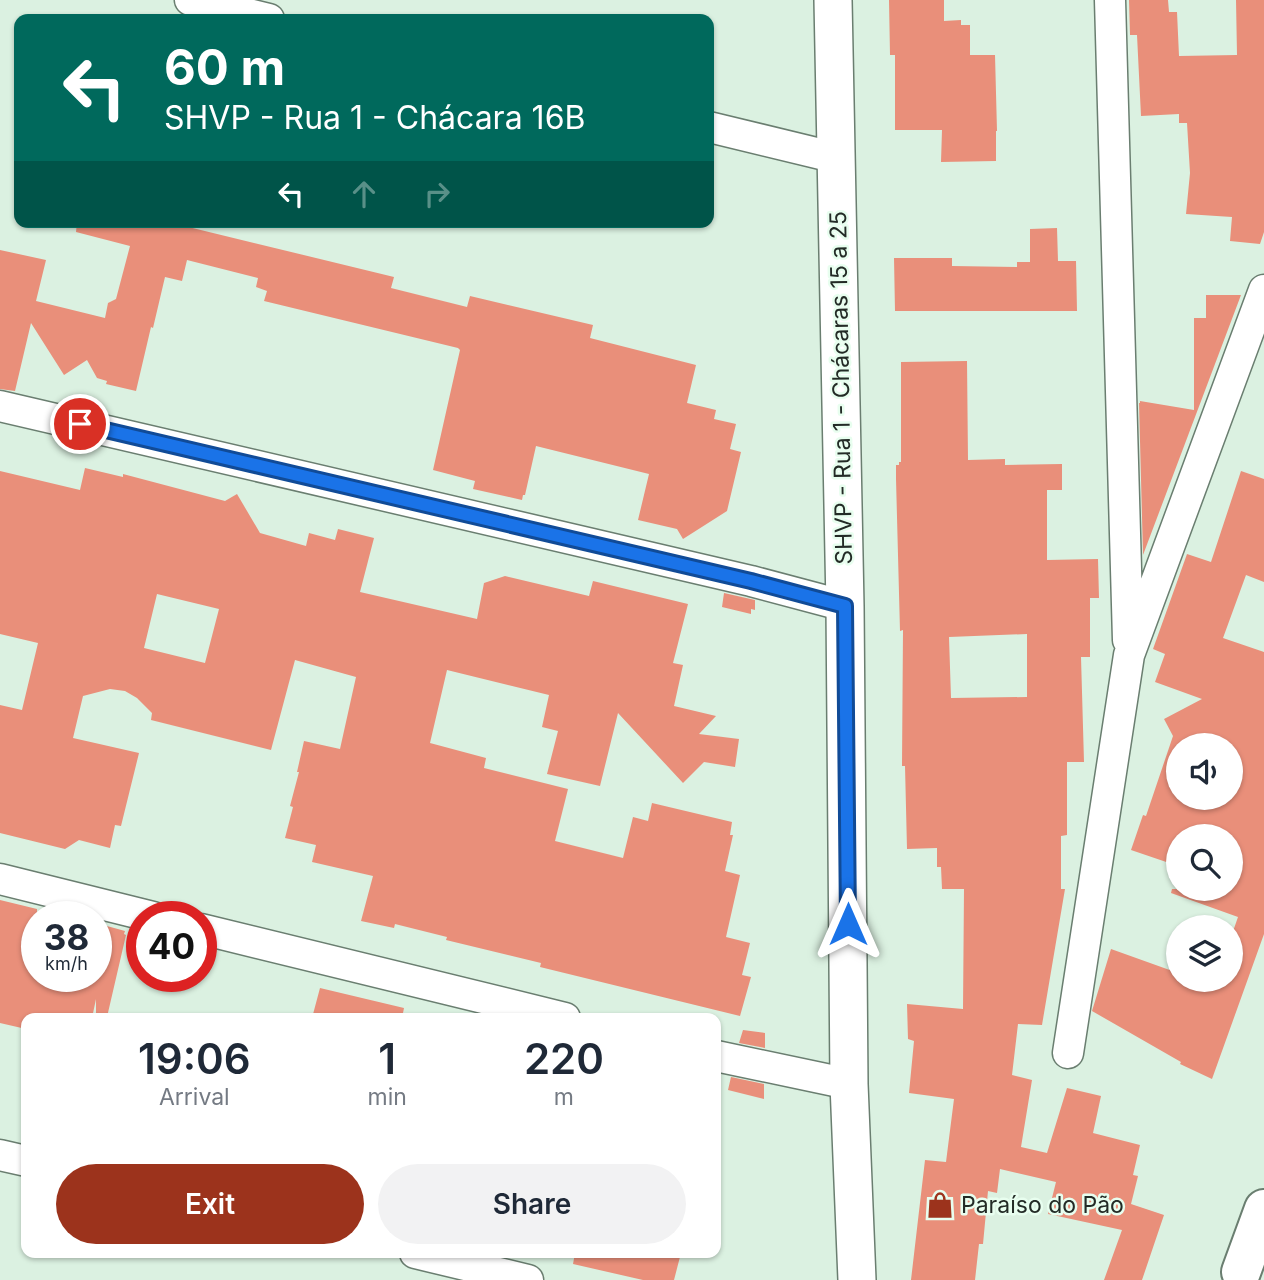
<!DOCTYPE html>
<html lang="en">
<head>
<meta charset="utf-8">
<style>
	body { margin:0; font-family:Inter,sans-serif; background:#f2f2f3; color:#1f2937; height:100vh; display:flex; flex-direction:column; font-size:26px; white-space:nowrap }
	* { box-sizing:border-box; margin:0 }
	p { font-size:23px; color:#747a83 }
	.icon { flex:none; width:38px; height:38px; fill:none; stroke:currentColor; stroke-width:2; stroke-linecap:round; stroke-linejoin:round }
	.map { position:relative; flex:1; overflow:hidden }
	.panel { position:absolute; left:21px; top:1013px; width:700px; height:245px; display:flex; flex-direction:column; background:#fff; border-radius:14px; box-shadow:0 2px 5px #0004 }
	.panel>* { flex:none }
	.hud { position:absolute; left:14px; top:14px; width:700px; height:214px; border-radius:14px; box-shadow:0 2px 5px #0004; background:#00695c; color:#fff; overflow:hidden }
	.tools { position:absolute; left:1166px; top:733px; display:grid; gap:14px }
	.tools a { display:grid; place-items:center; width:77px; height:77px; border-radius:50%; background:#fff; box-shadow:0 2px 5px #0004; font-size:35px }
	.speed { position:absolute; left:21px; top:901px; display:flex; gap:14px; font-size:35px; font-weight:700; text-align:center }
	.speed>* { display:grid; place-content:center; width:91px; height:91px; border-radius:50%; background:#fff; box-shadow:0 2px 5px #0004; line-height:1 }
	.speed small { font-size:18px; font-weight:400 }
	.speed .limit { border:10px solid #d22; background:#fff; color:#111 }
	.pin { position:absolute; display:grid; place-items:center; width:60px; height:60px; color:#fff; margin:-30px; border:4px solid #fff; border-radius:50%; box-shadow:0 2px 7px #0007 }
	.me { position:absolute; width:77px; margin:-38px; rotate:0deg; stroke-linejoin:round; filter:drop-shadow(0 0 5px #0008) }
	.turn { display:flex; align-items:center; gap:24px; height:147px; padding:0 35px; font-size:32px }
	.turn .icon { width:91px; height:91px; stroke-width:2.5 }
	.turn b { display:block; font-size:49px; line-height:60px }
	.lanes { display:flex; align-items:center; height:66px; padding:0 35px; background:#0003; justify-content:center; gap:35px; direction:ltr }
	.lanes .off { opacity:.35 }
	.eta { display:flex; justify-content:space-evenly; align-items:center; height:119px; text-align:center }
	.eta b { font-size:42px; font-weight:600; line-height:49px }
	.cta { display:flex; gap:14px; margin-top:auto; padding:14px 35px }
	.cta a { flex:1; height:80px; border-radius:42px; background:#9c331c; color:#fff; font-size:28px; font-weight:600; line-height:80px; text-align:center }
	.cta a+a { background:#f2f2f3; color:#1f2937 }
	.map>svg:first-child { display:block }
	.building { fill:#e98f7a; fill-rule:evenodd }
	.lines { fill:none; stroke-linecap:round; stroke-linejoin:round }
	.minor-casing { stroke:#6a7e70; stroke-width:33 }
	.tertiary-casing { stroke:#6a7e70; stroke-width:40 }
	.primary-casing { stroke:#6a7e70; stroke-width:42 }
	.minor { stroke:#fff; stroke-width:30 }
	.tertiary { stroke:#fff; stroke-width:37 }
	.primary { stroke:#fff; stroke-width:38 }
	.route-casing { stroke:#114b97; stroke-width:18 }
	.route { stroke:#1a73e8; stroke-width:12 }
	.labels { text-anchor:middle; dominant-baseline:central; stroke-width:5; stroke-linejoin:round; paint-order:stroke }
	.street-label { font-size:23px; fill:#232b26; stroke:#e8feef }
	.poi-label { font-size:23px; fill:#232b26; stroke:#e8feef; text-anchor:start }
</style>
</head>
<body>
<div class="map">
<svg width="1264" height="1280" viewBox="0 0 1264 1280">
	<rect width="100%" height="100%" fill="#dbf1e1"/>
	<path class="building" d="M889,0H944V21L961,20V25H970V55H995L997,131H996V161L941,162L942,130H895V55H890Z
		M1129,0H1168L1169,12H1177L1179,56L1237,55L1236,0H1264V232L1260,244L1230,241L1232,217L1186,214L1190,173L1187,123H1179V114L1141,116L1137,35H1130Z
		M77,222H168L394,277L391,288L467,307L470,296L593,325L590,338L696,365L687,403L716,410L714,419L736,424L730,449L741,452L727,511L683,539L677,529L638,520L649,474L536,446L525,495H523L522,500L473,489L475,481L433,470L460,350L458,348L264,301L267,291L256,287L258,278L187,260L182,281L165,277L153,328L151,327L136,391L106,384L107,381L97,378L87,360L64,375L31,323L15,391L0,389V250L46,260L36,301L105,318L108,303L116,299L130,246L76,232Z
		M1057,228L1058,261H1076L1077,311H895L894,258H952V266L1017,267V262H1030V229Z
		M1206,295H1241L1143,555L1139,403H1140V401L1194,410V318H1206Z
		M967,361L968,460L1005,459V465L1062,464V490H1047V560L1098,559L1099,598H1090V657H1081L1084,762H1067V835L1061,836V889H1065L1042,1025L1018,1024L1012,1075L1032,1080L1021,1147L1047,1153L1067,1088L1101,1096L1093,1133L1140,1145L1133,1175L1138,1176L1131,1204L1164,1215L1142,1280H1104L1122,1230L1048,1214L1056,1182L1000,1169L997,1193L988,1191L983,1244H979L975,1280H911L925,1160L946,1162L954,1099L909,1093L914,1041L908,1039L907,1004L963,1009L964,889H942L941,867H937V848L907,849L905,766H902L903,630L900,631L896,479V465H899V462H901V362ZM1027,634V697L951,698L949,637Z
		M85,468L123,477V474L225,501L237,494L260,533L306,546L309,533L335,540L338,529L374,538L360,592L477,619L484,583L505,576L589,596L593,581L688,604L673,663L683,665L674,706L716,716L699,734L739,739L735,767L704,762L683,783L618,713L600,786L547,774L558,731L542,727L549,695L447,670L430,743L486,758L484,768L568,789L555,841L623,858L633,817L648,821L652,803L732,822L730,835H733L725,871L740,875L726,937L750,943L742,975L751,977L740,1016L540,967L541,963L446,940L447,937L395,924L394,928L361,921L373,876L312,862L316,845L285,838L293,807L290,806L299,772H297L304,741L340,749L356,677L295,660L271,750L151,720L152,713L137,698L125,691L110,689L83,696L73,738L139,753L121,826L115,825L110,848L79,840L65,849L0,833V705L22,710L38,643L0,634V471L80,490ZM157,594L219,609L205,663L144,648Z
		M1241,471L1264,479V582L1246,575L1223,638L1264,652V934L1212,1079L1180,1064L1181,1062L1092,1011L1111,949L1178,973V980H1230V940L1238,917L1171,893L1172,889H1230V836H1178V866L1131,850L1143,815L1146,816L1173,736L1164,719L1202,699L1155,682L1165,654L1153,649L1187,554L1211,562ZM1178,746H1230V798H1178Z
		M724,593L755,600V610L751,609V614L722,607Z
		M0,900L37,909V976H96V923L125,931L124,934L126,935L107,1017L96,1016V999L92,1018H26V1029L0,1023Z
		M320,988L404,1008L402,1018H312Z
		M743,1030L765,1033V1048L739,1043Z
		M731,1077L764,1084V1099L728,1090Z
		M575,1253H681L674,1280H643L573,1264Z"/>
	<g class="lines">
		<defs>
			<path id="minor" d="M190,0L269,19
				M1110,0L1128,640
				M709,127L837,158
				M0,406L751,581L845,606
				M0,879L153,917
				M201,929L565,1018
				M1068,1053L1129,655L1264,290
				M716,1056L849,1084
				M0,1155L26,1161
				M415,1253L528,1280"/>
			<path id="tertiary" d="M833,0L845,606L849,1084L857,1280"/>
			<path id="primary" d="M1241,1272L1264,1209"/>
		</defs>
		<use href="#minor" class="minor-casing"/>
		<use href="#tertiary" class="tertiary-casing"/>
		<use href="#primary" class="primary-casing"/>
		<use href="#minor" class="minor"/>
		<use href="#tertiary" class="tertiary"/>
		<use href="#primary" class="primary"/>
	</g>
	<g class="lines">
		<defs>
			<path id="route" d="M80,424L751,581L845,606L848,924"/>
		</defs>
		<use href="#route" class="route-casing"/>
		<use href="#route" class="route"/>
	</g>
	<defs>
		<symbol id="shop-bare" viewBox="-9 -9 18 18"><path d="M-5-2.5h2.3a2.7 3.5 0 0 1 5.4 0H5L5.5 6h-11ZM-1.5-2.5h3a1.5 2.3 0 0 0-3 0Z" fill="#9c331c" stroke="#e8feef" stroke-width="2.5" paint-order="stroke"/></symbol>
	</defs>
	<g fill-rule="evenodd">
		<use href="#shop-bare" x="921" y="1186" width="38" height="38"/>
	</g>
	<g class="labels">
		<g class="street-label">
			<text transform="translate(841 388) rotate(-91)">SHVP - Rua 1 - Chácaras 15 a 25</text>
		</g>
		<g class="poi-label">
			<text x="961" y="1205">Paraíso do Pão</text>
		</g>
	</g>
</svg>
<div class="tools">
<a><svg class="icon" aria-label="sound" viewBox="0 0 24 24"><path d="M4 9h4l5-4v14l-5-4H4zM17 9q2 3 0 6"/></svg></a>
<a><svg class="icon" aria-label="search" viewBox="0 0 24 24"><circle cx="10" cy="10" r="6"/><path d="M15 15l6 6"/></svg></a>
<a><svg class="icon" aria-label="layers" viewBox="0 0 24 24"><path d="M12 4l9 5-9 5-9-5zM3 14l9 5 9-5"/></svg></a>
</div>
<div class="speed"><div>38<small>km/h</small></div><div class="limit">40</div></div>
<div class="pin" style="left:80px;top:424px;background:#d93025"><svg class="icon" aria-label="arrive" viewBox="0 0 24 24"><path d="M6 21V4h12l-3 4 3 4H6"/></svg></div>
<svg class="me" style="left:848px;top:924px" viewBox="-20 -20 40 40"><path d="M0-17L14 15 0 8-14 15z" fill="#1a73e8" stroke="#fff" stroke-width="4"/></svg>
<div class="hud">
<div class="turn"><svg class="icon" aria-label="left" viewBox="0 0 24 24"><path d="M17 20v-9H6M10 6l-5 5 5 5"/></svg><div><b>60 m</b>SHVP - Rua 1 - Chácara 16B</div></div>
<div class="lanes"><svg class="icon" aria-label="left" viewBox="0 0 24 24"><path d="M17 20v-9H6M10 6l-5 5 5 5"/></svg><svg class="icon off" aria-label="ahead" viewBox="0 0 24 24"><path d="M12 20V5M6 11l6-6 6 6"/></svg><svg class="icon off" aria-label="right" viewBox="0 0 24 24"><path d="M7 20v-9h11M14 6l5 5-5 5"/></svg></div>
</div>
<section class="panel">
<div class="eta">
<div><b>19:06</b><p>Arrival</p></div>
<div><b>1</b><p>min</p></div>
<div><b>220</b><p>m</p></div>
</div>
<div class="cta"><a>Exit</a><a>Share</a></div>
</section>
</div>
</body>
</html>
